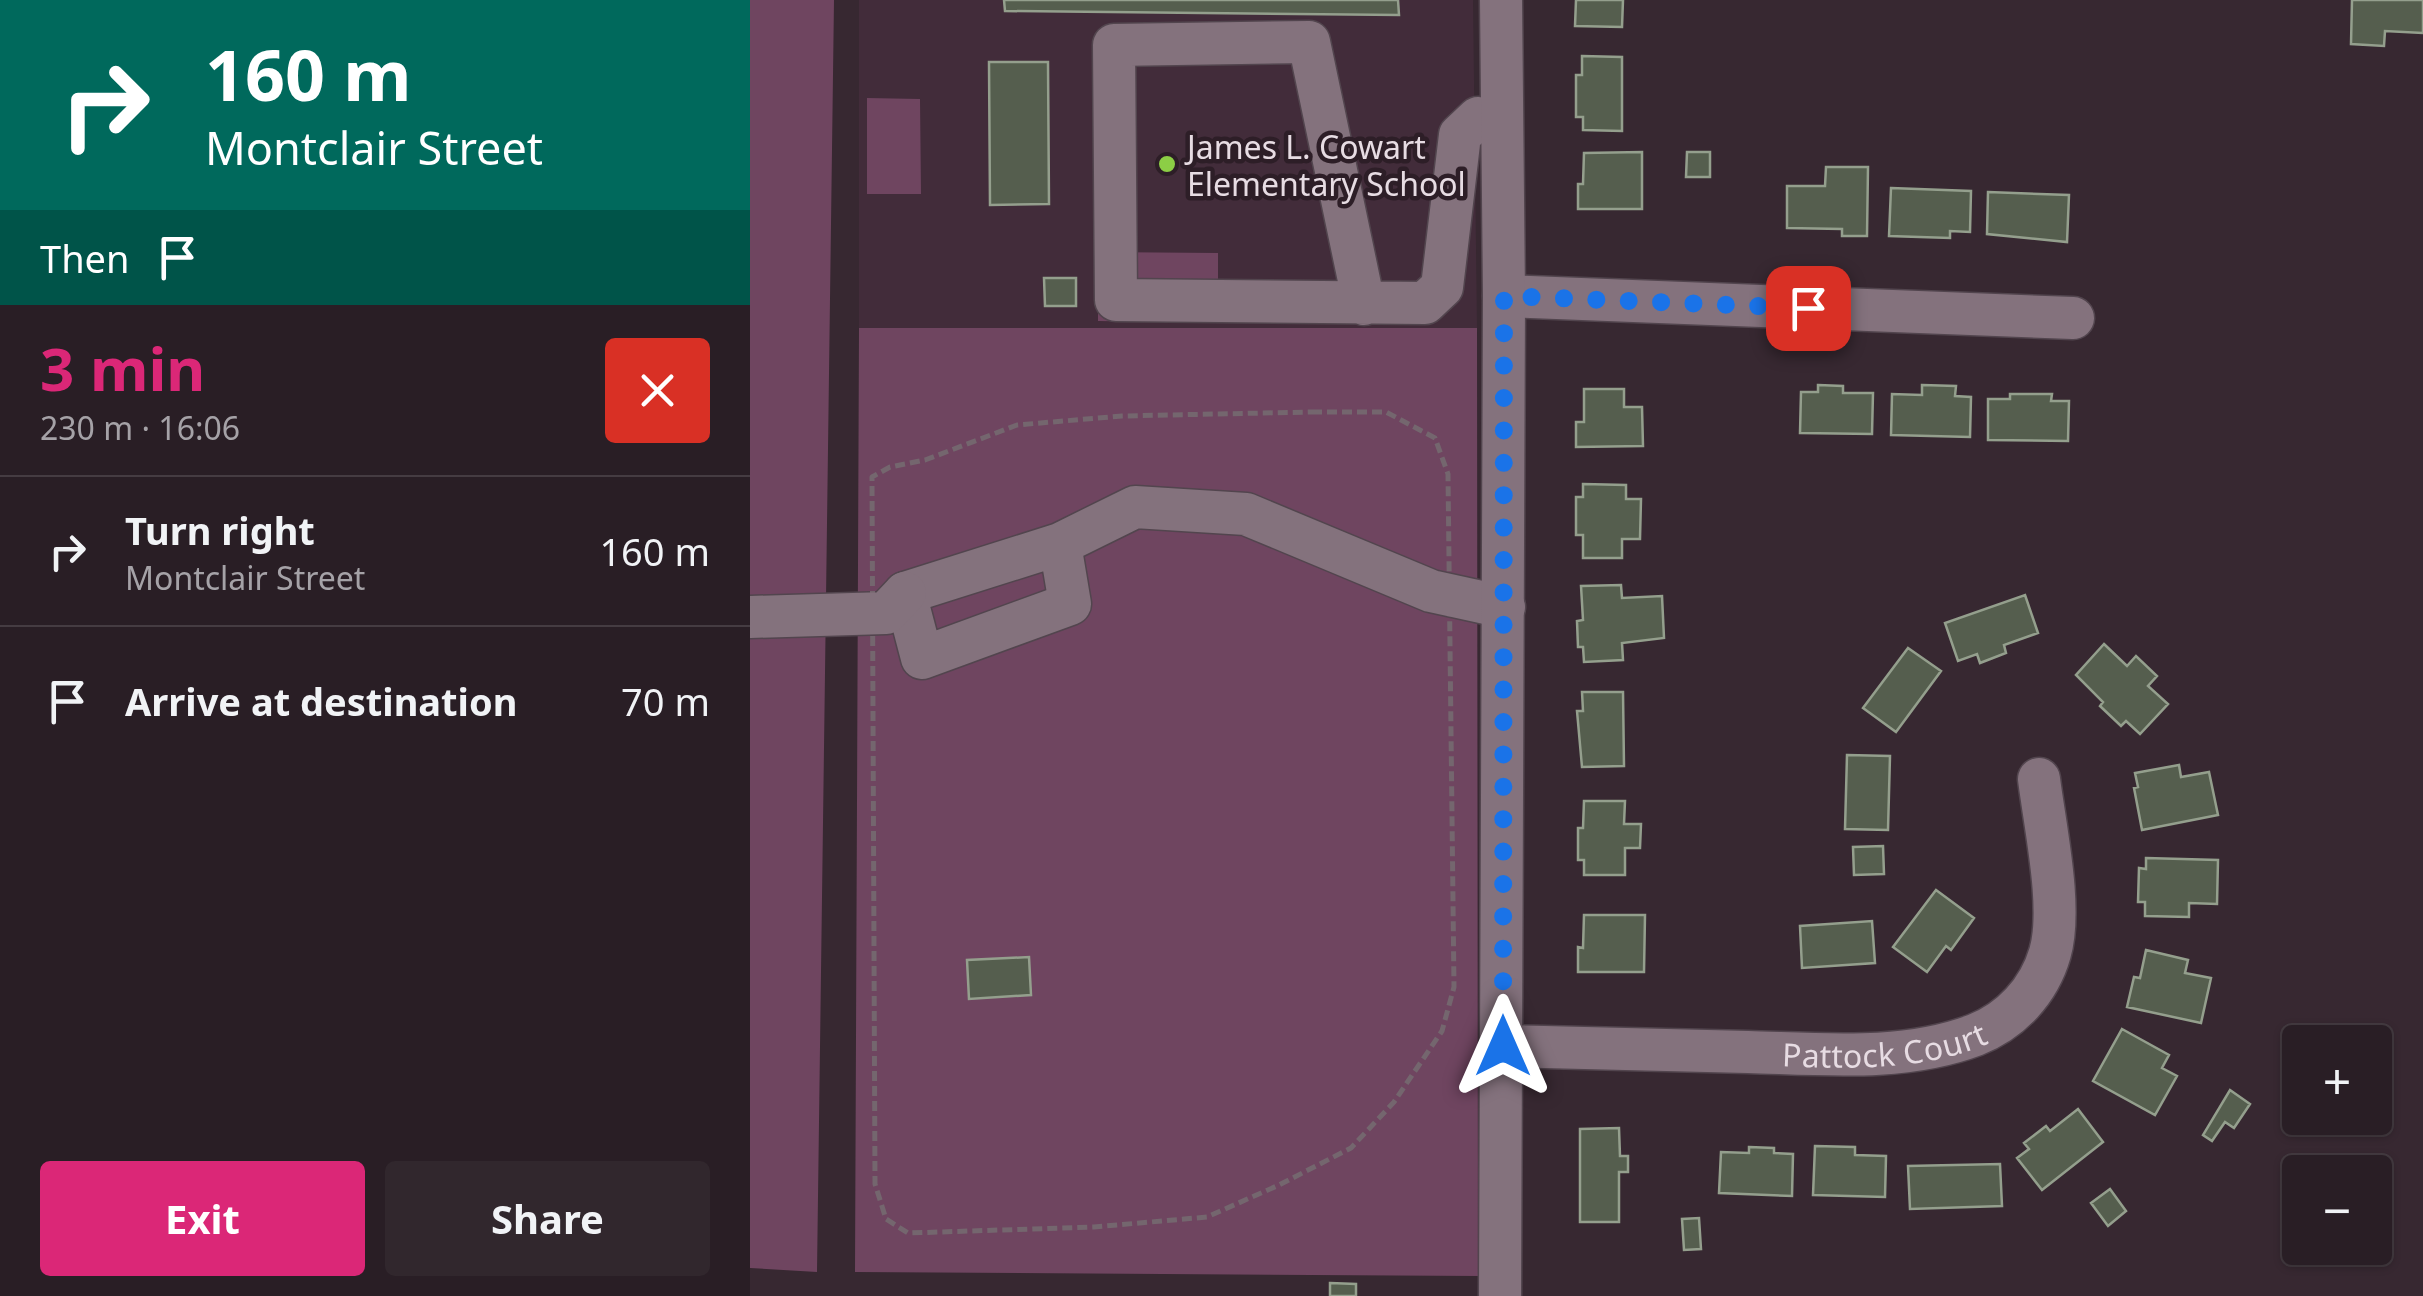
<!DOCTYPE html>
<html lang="en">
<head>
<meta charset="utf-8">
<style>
	body { margin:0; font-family:"Noto Sans",sans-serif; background:#31272d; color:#f1f3f6; height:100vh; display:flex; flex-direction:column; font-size:38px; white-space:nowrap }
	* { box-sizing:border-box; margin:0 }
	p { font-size:32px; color:#a5a2a7 }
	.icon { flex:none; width:55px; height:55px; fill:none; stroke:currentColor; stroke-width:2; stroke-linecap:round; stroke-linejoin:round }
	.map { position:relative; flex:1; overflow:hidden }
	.panel { display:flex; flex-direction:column; background:#291e25; width:750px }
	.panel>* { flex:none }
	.hud { background:#00695c; color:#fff; overflow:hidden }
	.controls { position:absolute; left:1532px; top:1025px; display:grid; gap:20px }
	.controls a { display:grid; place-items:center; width:110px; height:110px; border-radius:10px; background:#291e25; box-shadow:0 2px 8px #0004,0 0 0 2px #453c42; font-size:50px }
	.pin { position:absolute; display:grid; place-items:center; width:85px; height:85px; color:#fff; margin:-42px; border-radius:20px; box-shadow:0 5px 15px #0006 }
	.me { position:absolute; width:110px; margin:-55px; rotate:0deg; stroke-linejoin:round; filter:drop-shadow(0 0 8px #0008) }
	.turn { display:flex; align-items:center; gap:35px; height:210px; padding:0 40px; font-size:45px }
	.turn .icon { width:130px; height:130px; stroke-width:2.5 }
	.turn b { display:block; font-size:70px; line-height:85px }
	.then { display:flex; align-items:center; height:95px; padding:0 40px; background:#0003; gap:20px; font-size:38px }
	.round { display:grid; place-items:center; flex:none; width:105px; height:105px; border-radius:10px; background:#31272d }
	.head { display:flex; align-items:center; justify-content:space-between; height:170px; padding:0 40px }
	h1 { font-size:60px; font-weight:700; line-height:75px; color:#db2777 }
	.button { display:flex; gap:20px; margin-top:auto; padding:20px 40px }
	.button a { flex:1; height:115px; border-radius:10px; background:#db2777; color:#fff; font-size:40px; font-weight:700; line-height:115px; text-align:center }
	.button a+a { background:#31272d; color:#f1f3f6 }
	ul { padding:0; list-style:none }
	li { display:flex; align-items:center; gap:30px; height:150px; padding:0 40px; border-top:2px solid #453c42 }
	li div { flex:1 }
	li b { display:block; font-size:38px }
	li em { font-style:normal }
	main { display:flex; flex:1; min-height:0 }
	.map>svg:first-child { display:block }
	.built { fill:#422c3a }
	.green { fill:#6f4560 }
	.building { fill:#555e4e; stroke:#949f8d; stroke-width:2.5 }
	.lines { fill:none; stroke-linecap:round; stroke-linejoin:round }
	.minor-casing { stroke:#52454e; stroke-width:45 }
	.path { stroke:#74666e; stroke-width:5; stroke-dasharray:10 5; stroke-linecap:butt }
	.minor { stroke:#84727d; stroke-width:42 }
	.route { stroke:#1a73e8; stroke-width:18; stroke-dasharray:0 32.4 }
	.poi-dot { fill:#8cce45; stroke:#2d1e27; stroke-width:4 }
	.labels { text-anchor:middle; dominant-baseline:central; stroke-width:9; stroke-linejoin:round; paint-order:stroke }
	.poi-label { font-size:32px; fill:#e7dce3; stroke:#2d1e27; text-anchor:start }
	.street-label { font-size:32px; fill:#e7dce3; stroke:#2d1e27 }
</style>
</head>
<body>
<main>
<section class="panel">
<div class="hud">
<div class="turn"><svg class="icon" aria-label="right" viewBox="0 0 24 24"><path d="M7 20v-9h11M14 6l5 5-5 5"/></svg><div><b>160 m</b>Montclair Street</div></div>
<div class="then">Then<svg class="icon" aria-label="arrive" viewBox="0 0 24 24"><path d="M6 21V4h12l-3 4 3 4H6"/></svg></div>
</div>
<div class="head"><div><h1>3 min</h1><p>230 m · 16:06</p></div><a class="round" style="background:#d93025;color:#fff"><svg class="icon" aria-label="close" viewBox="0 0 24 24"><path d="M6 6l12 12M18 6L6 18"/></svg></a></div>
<ul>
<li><svg class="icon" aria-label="right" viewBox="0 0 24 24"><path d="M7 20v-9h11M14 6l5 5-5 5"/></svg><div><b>Turn right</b><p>Montclair Street</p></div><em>160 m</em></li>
<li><svg class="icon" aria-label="arrive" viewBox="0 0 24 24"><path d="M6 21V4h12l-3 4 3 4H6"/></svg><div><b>Arrive at destination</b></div><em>70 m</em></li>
</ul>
<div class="button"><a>Exit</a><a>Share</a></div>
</section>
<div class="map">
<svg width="1673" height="1296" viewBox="0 0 1673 1296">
	<rect width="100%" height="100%" fill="#372831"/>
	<path class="built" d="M109,0H723L727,328H109Z"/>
	<path class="green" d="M0,0H84L67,1272L0,1268Z
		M117,98L170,99L171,194H117Z
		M348,252L468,253V323L348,321Z
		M109,328H727L728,1276L105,1272Z"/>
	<path class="building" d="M254,0H648L649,15L255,11Z
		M826,0H873L872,27L825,26Z
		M1602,0H1673V33L1635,31L1634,46L1601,44Z
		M832,56L872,57V131L833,130V117H826V75H832Z
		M239,62H298L299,204L240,205Z
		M892,152V209H828V184H833L834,153Z
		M937,152H960V177H936Z
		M1076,167H1118L1117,236H1092V229L1037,228V186H1075Z
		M1141,188L1221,191L1220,232L1200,231V238L1139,236Z
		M1238,192L1319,195L1317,242L1237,234Z
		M294,278H326V306H295Z
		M1068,385L1093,386V393H1123L1122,434L1050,433L1051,392H1068Z
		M1172,385L1206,386L1205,396L1221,397L1220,437L1141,435L1142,394L1172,395Z
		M834,389H874V407H892L893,446L826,447V422H834Z
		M1260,394H1302L1301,401H1319L1318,441L1238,440V399H1260Z
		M833,484L876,485V499H891L890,539H872V558H833V535H826V497H833Z
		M871,585L872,598L912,596L914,638L872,643L873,660L834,662L833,647H828L827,621L833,620L831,586Z
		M1275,595L1288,633L1254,645L1256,653L1230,663L1227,654L1208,661L1195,623Z
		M1354,644L1377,666L1386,656L1407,676L1398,686L1418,704L1390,734L1376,721L1371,726L1350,706L1353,702L1326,675Z
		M1158,648L1191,671L1146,732L1113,708Z
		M832,692H873L874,766L832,767L827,711H833Z
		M1097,755L1140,756L1138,830L1095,829Z
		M1429,765L1431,777L1459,772L1468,815L1392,830L1384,788L1388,787L1385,773Z
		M834,801H875L874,824H891L890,848H875V875H834V860H828V828H833Z
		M1133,846L1134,874L1104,875L1103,847Z
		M1396,858L1468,860L1467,904L1439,903V917L1395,916V902H1388L1389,868L1396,869Z
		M1186,890L1224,918L1201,950L1196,946L1177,972L1143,947Z
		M834,915H895L894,972H828V947L833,948Z
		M1122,921L1125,963L1052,968L1050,926Z
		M1396,950L1438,960L1435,973L1461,978L1451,1023L1377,1007L1384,977L1390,978Z
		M279,957L281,995L219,999L217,960Z
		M1372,1029L1419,1055L1412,1068L1427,1076L1405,1115L1343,1081Z
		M1480,1090L1500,1104L1484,1128L1475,1122L1462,1141L1453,1135Z
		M1328,1109L1353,1142L1292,1190L1267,1158L1279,1149L1274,1143L1296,1126L1300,1131Z
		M869,1128L870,1156H878V1172H869V1222H830V1129Z
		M1065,1146L1105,1147V1155L1136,1156L1135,1197L1063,1195Z
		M999,1147L1024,1148V1153L1043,1154L1042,1196L969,1193L971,1152L999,1153Z
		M1250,1164L1252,1206L1160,1209L1158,1166Z
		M1360,1189L1376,1211L1358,1226L1341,1203Z
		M949,1218L951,1249L934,1250L932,1219Z
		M580,1283L606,1284V1296H580Z"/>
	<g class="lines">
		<defs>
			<g id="minor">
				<path d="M754,296L1323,318"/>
				<path d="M614,304L559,42L364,45L366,300L675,303L692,287L710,135L728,118"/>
				<path d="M310,544L320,604L172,658L155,593L310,544L385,507L496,514L681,591L754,607"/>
				<path d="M0,617L136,613L155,593"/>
				<path id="s1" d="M753,1046C835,1048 916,1050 998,1052C1072,1054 1154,1062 1225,1035C1261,1021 1289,991 1300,953C1313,908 1295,827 1289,779"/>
				<path d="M750,1296L754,296L751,0"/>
			</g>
		</defs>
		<use href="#minor" class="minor-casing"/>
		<path class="path" d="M562,412H636L685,438L698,474L704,987L692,1031L644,1102L601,1148L529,1185L457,1217L344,1227L158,1233L136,1219L125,1184L122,477L140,467L175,460L267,425L372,416Z"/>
		<use href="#minor" class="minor"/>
	</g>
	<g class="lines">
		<path class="route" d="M753,1046L754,296L1058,308"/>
	</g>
	<circle class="poi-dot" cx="417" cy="164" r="10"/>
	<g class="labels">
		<g class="poi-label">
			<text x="437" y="146">James L. Cowart<tspan x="437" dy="37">Elementary School</tspan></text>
		</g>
		<g class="street-label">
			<text stroke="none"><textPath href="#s1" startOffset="382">Pattock Court</textPath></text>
		</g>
	</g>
</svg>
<div class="controls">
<a>+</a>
<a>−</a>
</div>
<div class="pin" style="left:1058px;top:308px;background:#d93025"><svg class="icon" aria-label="arrive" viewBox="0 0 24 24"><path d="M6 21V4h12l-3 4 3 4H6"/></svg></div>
<svg class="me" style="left:753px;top:1046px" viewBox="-20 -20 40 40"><path d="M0-17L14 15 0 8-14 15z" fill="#1a73e8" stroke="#fff" stroke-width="4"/></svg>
</div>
</main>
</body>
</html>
